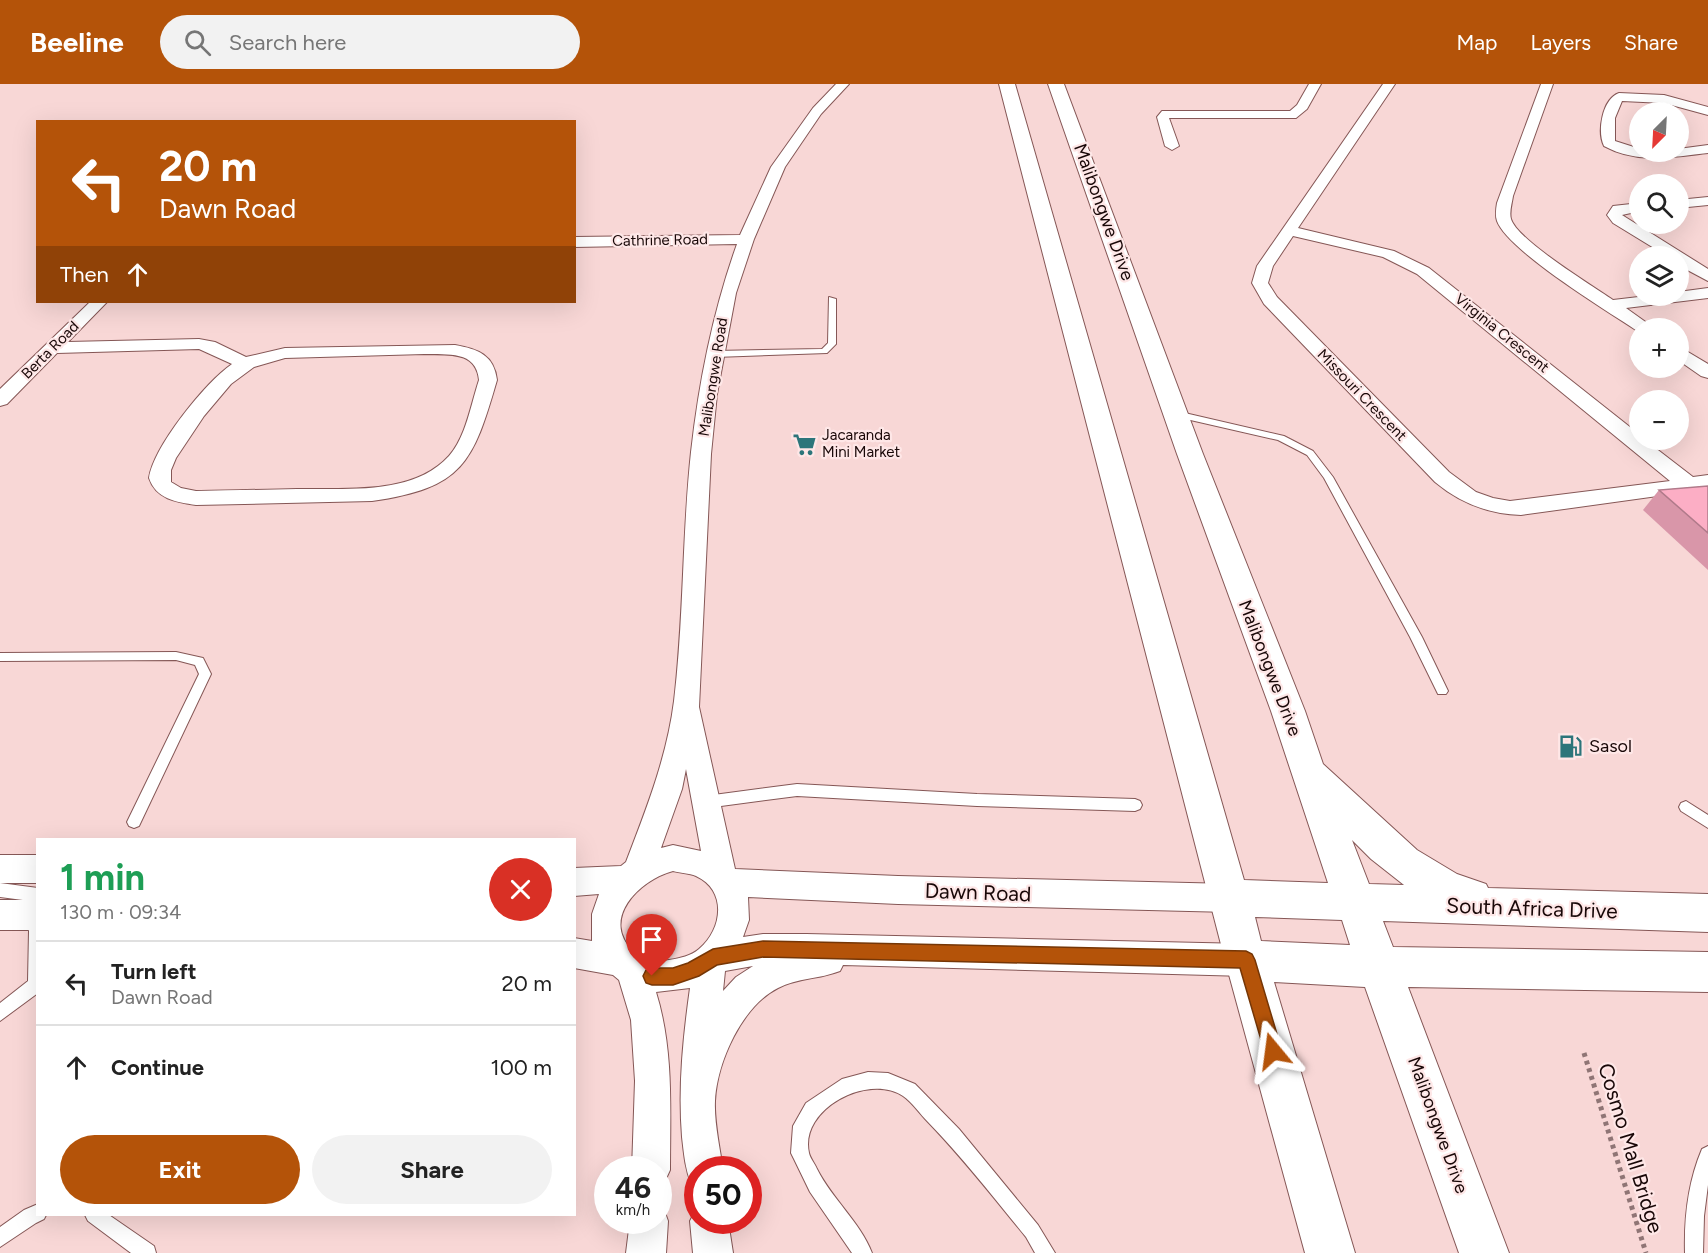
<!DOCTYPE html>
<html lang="en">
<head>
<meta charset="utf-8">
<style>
	body { margin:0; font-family:Figtree,sans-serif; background:#f2f2f2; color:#222; height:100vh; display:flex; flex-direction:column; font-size:22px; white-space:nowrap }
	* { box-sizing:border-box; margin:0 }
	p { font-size:20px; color:#767676 }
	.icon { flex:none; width:33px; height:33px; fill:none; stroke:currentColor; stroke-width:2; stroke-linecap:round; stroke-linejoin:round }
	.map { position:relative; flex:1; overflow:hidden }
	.sheet { position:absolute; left:36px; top:754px; width:540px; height:378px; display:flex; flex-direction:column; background:#fff; border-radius:0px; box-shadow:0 6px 24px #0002 }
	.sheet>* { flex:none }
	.guide { position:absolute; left:36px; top:36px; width:540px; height:183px; border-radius:0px; box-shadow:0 6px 24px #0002; background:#b45309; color:#fff; overflow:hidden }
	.needle { width:39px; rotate:204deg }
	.fabs { position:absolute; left:1629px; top:18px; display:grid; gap:12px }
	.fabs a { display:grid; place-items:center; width:60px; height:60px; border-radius:50%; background:#fff; box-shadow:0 6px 24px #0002; font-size:30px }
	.speed { position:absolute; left:594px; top:1072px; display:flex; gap:12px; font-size:30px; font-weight:700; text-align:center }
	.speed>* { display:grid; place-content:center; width:78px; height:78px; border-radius:50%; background:#fff; box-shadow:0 6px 24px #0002; line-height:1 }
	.speed small { font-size:15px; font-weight:400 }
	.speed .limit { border:9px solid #d22; background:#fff; color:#111 }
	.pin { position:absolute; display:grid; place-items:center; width:51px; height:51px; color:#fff; margin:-62px -26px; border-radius:50% 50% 50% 0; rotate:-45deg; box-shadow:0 0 6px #0007 }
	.pin .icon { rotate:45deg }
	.me { position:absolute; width:66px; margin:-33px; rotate:344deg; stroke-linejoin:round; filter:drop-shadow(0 0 4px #0008) }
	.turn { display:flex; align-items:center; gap:21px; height:126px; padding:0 24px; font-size:27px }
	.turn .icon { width:78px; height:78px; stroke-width:2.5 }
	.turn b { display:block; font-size:42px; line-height:51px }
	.then { display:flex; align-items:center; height:57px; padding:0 24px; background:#0003; gap:12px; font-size:22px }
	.round { display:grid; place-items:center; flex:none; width:63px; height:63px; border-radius:32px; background:#f2f2f2 }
	.headline { display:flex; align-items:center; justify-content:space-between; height:102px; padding:0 24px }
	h1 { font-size:36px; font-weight:700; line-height:45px; color:#1e9e55 }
	.cta { display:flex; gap:12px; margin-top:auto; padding:12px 24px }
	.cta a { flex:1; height:69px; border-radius:36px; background:#b45309; color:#fff; font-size:24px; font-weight:700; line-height:69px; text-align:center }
	.cta a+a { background:#f2f2f2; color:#222 }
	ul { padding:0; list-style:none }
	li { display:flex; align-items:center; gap:18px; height:84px; padding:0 24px; border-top:2px solid #e0e0e0 }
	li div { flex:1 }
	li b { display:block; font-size:22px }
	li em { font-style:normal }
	header { display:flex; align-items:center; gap:36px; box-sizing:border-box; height:84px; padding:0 30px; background:#b45309; color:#fff }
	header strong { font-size:28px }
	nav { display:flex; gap:33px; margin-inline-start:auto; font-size:21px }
	.search { width:420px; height:54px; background:#f2f2f2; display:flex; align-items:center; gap:15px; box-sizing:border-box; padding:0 21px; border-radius:33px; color:#767676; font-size:22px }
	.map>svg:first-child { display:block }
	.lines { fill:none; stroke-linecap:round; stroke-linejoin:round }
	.lane-casing { stroke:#855756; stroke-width:2 }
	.street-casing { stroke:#855756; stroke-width:2 }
	.secondary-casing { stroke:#855756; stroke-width:2 }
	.path { stroke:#8f7575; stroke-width:5; stroke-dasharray:4 4; stroke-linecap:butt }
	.lane { fill:#fff; fill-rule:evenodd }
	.street { fill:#fff; fill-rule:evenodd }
	.secondary { fill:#fff; fill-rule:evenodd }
	.wall { fill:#d996a9 }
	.building { fill:#fcaec5; stroke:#b07a8a; stroke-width:1.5 }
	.route { fill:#b45309; stroke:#753606; stroke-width:1.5 }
	.labels { text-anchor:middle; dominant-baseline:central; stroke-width:4.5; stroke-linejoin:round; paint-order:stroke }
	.far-street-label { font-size:15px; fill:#180707; stroke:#fee7e7 }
	.far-poi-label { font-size:15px; fill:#180707; stroke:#fee7e7; text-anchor:start }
	.street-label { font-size:18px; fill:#180707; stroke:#fee7e7 }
	.poi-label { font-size:18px; fill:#180707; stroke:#fee7e7; text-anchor:start }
	.near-street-label { font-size:21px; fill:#180707; stroke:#fee7e7 }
</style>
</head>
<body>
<header>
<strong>Beeline</strong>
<div class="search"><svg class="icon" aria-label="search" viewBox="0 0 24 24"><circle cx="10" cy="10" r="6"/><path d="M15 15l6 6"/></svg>Search here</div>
<nav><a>Map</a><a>Layers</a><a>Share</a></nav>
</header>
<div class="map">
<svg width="1708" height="1169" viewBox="0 0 1708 1169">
	<rect width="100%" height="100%" fill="#f8d7d6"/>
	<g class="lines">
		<defs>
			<path id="lane" d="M829,213L836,215V260L827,269L715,273L711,270L715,267L822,265L828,259Z
				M1176,327L1284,352L1313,367L1333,393L1422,553L1448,607L1446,610H1438L1410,553L1324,394L1307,371L1278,356L1173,332L1171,330Z
				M176,568L203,574L211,590L139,742L134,744L129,742L127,738L199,590L195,581L176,576L0,577V569Z
				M797,700L977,710L1135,715L1140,717L1142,721L1140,725L1135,727L977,722L797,712L706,724L701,722L699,718L701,714L706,712Z
				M1686,717L1708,731V744L1681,727L1679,723L1681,719Z
				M0,799L38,804V818L0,813Z
				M31,824L36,826L38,829V909L0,937V919L28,897L29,847L24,831L26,826Z
				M868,988L888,989L915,1000L959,1045L1038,1141L1055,1169H1035L1026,1153C994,1114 963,1074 928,1038C920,1030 912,1018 903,1012C868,989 799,1025 809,1069C810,1074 815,1080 817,1085C832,1115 860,1138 872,1169H852L810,1108L794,1075L791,1069L793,1042L806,1019L842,995Z
				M1708,1062V1101L1704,1132L1703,1169H1685C1684,1133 1688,1098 1702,1065Z
				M38,1120V1131H46L44,1135L36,1139L0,1163V1143L24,1126Z
				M85,1131H109L154,1162L156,1169H131L88,1137Z"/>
			<path id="street" d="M836,0H849L821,30L785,83L754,155L736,209L717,310L711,370L699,623L735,785L898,792L1230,800L1241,804L1245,814L1241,824L1230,828L898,820L748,813L749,836L743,853L763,850H806L1246,860L1257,865L1262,876L1257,887L1246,892L843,881L840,887C820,895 797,894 778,904C742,922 717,978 715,1017C714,1039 720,1064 723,1086H698V1102L691,1099C685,1084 684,1070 682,1053C678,1003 683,954 690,904L656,908C674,966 670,1026 670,1086L664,1099L658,1102V1086H632L635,997L631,936L619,896L613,891L574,884V854L592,857V830L599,810L574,812V784L621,782L626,778C646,726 667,673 674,617C684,535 682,451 691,368C699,297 713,227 737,160L574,163V153L740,151L771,83L813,24ZM686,685L701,767L673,761L661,764L682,705ZM673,787C680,789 689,789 696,792C727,806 723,845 699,865C691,872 680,874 669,876C657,878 644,877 634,868C599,836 639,796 673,787ZM753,882L736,893L723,907L725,887Z
				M1309,0H1321L1307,25L1296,34H1169L1179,62L1172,66L1165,62L1157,33L1162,27H1290L1297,21Z
				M1383,0H1395L1298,144L1394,167L1429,184L1640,351V356H1645L1693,393L1708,391V405L1521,431C1488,430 1460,419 1435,398L1264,220L1252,199L1257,182ZM1293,152L1383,173L1417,190L1670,397L1510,417L1493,414L1476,408L1449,388L1277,213L1268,199L1273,182Z
				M1541,0H1553L1513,112C1512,119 1509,128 1511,135C1517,156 1593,202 1613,216L1647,212H1678V208L1708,204V214L1626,224L1654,244H1640L1639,248C1609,228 1508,167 1497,137C1495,131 1496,125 1497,119Z
				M1619,9L1664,11L1708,23V31L1664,19L1622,17L1615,34V57L1640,65V68H1678V65L1708,61V69C1672,73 1637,80 1604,62C1597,48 1602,15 1619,9Z
				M1708,113V121L1678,124V116Z
				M1640,119V127L1622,131L1708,185V197L1678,181V172H1667L1613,139L1607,131L1613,122Z
				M90,218H107L68,258L199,255L215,258L246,273L285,264L455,261C478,265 494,271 497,296C473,379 463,404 372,417L196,421C176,418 156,415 149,394C154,362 205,299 232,280L199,265L57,269L7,320L0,322V305ZM424,270C448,271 476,266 479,296C471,320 466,353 449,372C413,412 345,404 297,405C263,406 230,406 196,407L181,404L171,398V386L176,374L204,332L231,300L254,283L285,274Z
				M1678,262L1708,280V294L1701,292L1678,276Z
				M0,771H38V799H0Z
				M0,816H38V846H0Z
				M658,1122L663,1123L668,1137L666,1169H626L630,1137H658Z
				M698,1122V1137H728L733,1169H693L690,1137Z"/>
			<path id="secondary" d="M999,0H1015L1244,796L1328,799L1271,627L1177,370L1048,0H1064L1203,370L1305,627L1323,680L1417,766L1457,790L1486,800L1488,804L1708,810V848L1383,837L1393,863L1708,868V908L1408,903L1509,1169H1459L1365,903L1274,898L1355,1169H1305L1225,876ZM1352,756L1371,775L1404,801L1369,800ZM1255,833L1342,836L1350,861L1261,857Z"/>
		</defs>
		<use href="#lane" class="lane-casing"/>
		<use href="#street" class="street-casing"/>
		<use href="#secondary" class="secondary-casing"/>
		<path class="path" d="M1584,969L1646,1169"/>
		<use href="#lane" class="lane"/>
		<use href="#street" class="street"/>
		<use href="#secondary" class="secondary"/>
	</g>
	<path class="wall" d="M1708,402V486L1643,426L1659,406Z"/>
	<path class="building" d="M1708,402V449L1659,406Z"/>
	<path class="route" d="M763,857L1246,867L1252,870L1255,876L1282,967L1279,973L1273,976L1266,973L1240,884L763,873L717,881L699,892L673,901H652L646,899L643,892L646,886L652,884H673L688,879L713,865Z"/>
	<defs>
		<symbol id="supermarket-bare" viewBox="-9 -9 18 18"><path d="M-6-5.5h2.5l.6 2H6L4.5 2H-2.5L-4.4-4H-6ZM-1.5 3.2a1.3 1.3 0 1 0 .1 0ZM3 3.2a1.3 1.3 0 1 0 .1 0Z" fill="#2c757a" stroke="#fee7e7" stroke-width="2.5" paint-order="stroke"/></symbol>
		<symbol id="fuel-bare" viewBox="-9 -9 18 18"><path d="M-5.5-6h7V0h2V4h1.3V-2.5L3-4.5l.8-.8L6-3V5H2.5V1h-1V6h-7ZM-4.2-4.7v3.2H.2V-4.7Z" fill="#2c757a" stroke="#fee7e7" stroke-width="2.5" paint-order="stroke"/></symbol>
	</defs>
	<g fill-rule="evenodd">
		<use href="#supermarket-bare" x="788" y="344" width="33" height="33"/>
		<use href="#fuel-bare" x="1554" y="646" width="33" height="33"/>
	</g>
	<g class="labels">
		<g class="far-street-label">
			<text transform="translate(660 156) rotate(-1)">Cathrine Road</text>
			<text transform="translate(1502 249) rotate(39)">Virginia Crescent</text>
			<text transform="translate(50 266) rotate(-45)">Berta Road</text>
			<text transform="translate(713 293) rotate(-81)">Malibongwe Road</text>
			<text transform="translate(1362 311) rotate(46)">Missouri Crescent</text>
		</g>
		<g class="far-poi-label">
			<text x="822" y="351">Jacaranda<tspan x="822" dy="17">Mini Market</tspan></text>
		</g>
		<g class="street-label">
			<text transform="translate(1104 128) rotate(70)">Malibongwe Drive</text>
			<text transform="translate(1270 584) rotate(69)">Malibongwe Drive</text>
			<text transform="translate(1438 1041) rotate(70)">Malibongwe Drive</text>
		</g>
		<g class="poi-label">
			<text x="1589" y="662">Sasol</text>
		</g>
		<g class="near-street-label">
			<text transform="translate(978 808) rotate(2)">Dawn Road</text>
			<text transform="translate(1532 824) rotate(2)">South Africa Drive</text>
			<text transform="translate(1631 1064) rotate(73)">Cosmo Mall Bridge</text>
		</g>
	</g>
</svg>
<div class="fabs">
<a><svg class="needle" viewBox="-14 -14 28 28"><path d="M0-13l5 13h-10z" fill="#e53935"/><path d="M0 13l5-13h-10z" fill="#767676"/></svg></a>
<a><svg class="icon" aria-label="search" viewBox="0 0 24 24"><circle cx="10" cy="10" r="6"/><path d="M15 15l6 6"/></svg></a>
<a><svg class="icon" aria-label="layers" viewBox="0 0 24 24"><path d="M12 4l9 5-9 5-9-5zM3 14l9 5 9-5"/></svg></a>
<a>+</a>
<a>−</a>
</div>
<div class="speed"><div>46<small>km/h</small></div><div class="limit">50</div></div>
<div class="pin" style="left:652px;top:892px;background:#d93025"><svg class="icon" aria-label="arrive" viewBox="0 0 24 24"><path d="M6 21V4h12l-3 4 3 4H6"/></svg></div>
<svg class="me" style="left:1273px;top:967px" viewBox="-20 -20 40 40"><path d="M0-17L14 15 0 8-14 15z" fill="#b45309" stroke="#fff" stroke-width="4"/></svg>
<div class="guide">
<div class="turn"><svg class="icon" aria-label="left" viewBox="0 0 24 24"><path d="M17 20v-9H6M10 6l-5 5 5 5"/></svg><div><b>20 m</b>Dawn Road</div></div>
<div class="then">Then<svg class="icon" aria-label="ahead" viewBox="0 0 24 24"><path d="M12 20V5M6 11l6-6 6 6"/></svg></div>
</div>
<section class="sheet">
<div class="headline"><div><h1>1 min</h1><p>130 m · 09:34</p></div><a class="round" style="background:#d93025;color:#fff"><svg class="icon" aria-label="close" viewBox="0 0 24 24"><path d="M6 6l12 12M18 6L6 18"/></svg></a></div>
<ul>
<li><svg class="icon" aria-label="left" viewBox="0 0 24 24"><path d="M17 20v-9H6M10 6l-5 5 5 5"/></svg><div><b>Turn left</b><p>Dawn Road</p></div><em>20 m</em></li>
<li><svg class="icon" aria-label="ahead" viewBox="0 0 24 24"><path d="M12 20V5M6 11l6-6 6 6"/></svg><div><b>Continue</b></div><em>100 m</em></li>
</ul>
<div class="cta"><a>Exit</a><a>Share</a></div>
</section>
</div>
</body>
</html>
